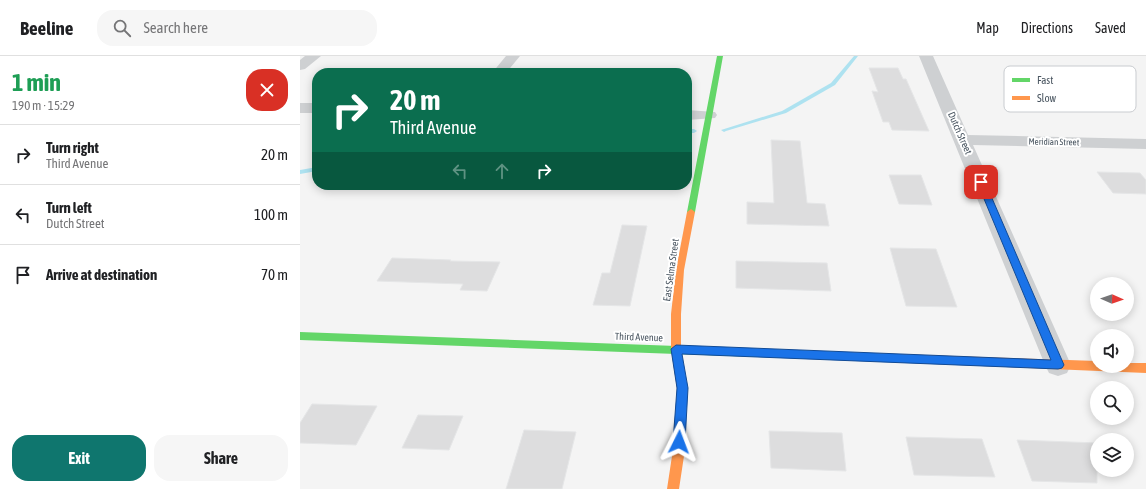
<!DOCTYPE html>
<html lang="en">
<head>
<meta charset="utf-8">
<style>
	body { margin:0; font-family:"Asap Condensed",sans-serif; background:#f6f6f6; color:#202124; height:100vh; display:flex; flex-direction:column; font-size:15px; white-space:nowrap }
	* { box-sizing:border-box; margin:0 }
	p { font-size:13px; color:#757577 }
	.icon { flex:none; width:22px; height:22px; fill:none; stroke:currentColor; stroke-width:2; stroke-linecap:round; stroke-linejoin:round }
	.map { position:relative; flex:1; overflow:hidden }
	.side { display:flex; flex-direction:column; background:#fff; width:300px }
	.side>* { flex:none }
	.guide { position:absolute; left:12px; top:12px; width:380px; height:122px; border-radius:16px; box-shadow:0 2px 10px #0003; background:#0b6e4f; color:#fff; overflow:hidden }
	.needle { width:26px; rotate:92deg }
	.controls { position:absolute; left:790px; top:221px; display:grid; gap:8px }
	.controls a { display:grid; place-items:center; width:44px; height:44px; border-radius:50%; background:#fff; box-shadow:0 2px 10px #0003; font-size:20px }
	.pin { position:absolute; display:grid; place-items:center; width:34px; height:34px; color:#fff; margin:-17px; border-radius:8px; box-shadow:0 2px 6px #0006 }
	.me { position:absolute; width:44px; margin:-22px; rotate:3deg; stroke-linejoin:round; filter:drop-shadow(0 0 3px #0008) }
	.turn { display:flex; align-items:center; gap:14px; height:84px; padding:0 12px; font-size:18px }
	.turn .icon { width:52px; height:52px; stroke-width:2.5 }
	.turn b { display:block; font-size:28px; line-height:34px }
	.lanes { display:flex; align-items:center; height:38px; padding:0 12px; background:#0003; justify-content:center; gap:20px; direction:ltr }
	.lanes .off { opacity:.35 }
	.round { display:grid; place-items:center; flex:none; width:42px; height:42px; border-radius:16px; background:#f6f6f6 }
	.summary { display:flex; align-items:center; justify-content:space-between; height:68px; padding:0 12px }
	h1 { font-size:24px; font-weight:700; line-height:30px; color:#1e9e55 }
	.button { display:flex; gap:8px; margin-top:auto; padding:8px 12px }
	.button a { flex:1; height:46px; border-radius:16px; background:#0f766e; color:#fff; font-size:16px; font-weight:700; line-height:46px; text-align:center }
	.button a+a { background:#f6f6f6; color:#202124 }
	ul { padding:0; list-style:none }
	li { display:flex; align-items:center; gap:12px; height:60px; padding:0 12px; border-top:1px solid #e0e0e0 }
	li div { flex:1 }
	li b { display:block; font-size:15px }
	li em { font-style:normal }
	header { display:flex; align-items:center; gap:24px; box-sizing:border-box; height:56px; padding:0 20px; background:#fff; border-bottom:1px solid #e0e0e0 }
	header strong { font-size:19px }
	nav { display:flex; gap:22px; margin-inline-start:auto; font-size:14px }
	.search { width:280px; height:36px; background:#f6f6f6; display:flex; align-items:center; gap:10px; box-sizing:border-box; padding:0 14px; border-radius:16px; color:#757577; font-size:15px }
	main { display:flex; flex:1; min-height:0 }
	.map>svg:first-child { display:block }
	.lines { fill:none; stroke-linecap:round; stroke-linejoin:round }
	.stream { fill:#aee2f0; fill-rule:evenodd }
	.building { fill:#ddddde; stroke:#e5e6e7 }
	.street { fill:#ced0d2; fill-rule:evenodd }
	.fast { fill:#63d668; fill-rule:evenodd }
	.slow { fill:#ff974d; fill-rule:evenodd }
	.route { fill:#1a73e8; stroke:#114b97 }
	.labels { text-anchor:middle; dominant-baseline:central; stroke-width:4; stroke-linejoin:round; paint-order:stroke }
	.far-street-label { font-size:9px; fill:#4a5661; stroke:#fff }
	.street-label { font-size:10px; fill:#4a5661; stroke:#fff }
	.key { fill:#fff; stroke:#c9ccd0; stroke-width:1 }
	.key-label { font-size:11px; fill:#4a5661 }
</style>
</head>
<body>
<header>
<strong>Beeline</strong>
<div class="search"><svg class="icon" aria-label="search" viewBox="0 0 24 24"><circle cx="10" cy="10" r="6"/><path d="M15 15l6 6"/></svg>Search here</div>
<nav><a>Map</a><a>Directions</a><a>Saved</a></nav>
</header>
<main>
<section class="side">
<div class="summary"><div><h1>1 min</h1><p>190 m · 15:29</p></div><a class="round" style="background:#d93025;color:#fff"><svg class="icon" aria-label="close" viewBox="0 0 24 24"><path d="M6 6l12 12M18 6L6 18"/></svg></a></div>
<ul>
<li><svg class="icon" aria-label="right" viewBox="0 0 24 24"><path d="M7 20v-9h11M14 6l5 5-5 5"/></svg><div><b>Turn right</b><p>Third Avenue</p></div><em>20 m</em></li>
<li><svg class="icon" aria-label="left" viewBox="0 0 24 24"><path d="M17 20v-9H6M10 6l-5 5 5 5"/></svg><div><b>Turn left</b><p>Dutch Street</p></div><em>100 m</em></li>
<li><svg class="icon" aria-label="arrive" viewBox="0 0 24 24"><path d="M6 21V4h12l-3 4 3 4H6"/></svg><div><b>Arrive at destination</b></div><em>70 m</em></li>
</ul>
<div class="button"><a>Exit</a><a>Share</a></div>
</section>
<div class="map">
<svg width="846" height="433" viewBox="0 0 846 433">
	<rect width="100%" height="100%" fill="#f4f4f4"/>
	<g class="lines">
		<path class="stream" d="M554,0H558L535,29L486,57L426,75L424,76L421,74L482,55L531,27Z
			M387,73H394L397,75L394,77H387Z
			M17,111V115L0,118V114Z"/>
	</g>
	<path class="building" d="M569,12H598L603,23H606L629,75L592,74L589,66H583L572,35L578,36Z
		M471,84L500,85L507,147L525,148L529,170L447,168V146L474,147Z
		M797,116L840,117L846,124V138L813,137Z
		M589,119H621L632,149L599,148Z
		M322,169L347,170L330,250L293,249L302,217H310Z
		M590,192L636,193L657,251L606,250Z
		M92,202L151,204L150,205L200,206L187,235L160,234L163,228L77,225Z
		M436,205L527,207L531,235L436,232Z
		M12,348L77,350L56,389L0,387V367Z
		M118,359L163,360L149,394L102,392Z
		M224,374L276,376L262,433H206Z
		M469,375L542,377L546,415L471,412Z
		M606,381L682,383L695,421L614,419Z
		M717,384L797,387V427L732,425Z"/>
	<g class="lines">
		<path class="street" d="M5,0H21L5,13L0,14V4Z
			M206,0H220L206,17H192Z
			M619,0H633L668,79L846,83V93L673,89L771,309L767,317L758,320L749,317L745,309Z
			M0,47H17V57H0Z
			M387,54L415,56L417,59L415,62L387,64Z"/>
		<path class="fast" d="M417,0H423L395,156L391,159L387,156Z
			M0,276L541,296L545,297L546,300L545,303L541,304L0,284Z"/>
		<path class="slow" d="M391,153L395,156L384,214L381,258V293L387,333L384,400L379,433H367L372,400L377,333L371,293V258L376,214L387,156Z
			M541,296L797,305V310H827V307H846V317L541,304L537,303L536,300L537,297Z"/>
	</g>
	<path class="route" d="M678,124L685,126L764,309L762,312L758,313L382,298L388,332L385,386L383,390L379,392L375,390L373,386L377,332L371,293L376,289L751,304L677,126Z"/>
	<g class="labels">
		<g class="far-street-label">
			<text transform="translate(754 86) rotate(1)">Meridian Street</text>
		</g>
		<g class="street-label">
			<text transform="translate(660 77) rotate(66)">Dutch Street</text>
			<text transform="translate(371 214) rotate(-82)">East Selma Street</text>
			<text transform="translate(339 281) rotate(2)">Third Avenue</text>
		</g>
	</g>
	<rect x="704" y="10" width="132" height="46" rx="6" class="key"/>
	<rect x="712" y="22" width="18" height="4" fill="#63d668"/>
	<rect x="712" y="40" width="18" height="4" fill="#ff974d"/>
	<g class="key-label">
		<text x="737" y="28">Fast</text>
		<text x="737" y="46">Slow</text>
	</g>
</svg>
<div class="controls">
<a><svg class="needle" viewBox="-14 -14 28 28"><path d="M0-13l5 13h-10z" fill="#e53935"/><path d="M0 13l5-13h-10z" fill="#757577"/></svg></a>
<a><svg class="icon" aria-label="sound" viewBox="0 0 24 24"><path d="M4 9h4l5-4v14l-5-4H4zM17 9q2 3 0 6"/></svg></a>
<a><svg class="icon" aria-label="search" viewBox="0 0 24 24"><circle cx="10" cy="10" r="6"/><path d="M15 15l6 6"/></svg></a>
<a><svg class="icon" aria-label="layers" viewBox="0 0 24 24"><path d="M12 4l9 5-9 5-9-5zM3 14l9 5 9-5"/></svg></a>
</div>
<div class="pin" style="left:681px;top:126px;background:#d93025"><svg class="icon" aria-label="arrive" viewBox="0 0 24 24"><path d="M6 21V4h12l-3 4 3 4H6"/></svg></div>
<svg class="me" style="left:379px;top:386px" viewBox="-20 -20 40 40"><path d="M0-17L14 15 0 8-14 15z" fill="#1a73e8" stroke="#fff" stroke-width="4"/></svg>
<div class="guide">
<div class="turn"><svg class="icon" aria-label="right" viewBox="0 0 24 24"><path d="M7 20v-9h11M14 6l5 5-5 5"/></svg><div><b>20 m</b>Third Avenue</div></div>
<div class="lanes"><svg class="icon off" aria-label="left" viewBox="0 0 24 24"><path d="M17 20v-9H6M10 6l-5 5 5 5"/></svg><svg class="icon off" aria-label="ahead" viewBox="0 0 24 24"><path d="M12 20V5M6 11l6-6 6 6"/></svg><svg class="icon" aria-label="right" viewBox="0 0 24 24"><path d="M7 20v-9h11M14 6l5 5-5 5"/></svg></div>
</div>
</div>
</main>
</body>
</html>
